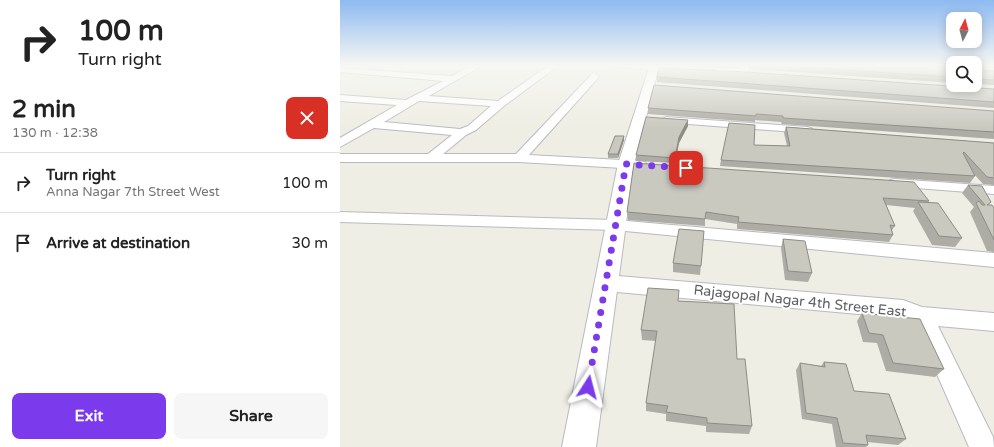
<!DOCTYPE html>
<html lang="en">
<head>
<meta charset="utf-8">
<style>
	body { margin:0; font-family:"Varela Round",sans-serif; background:#f6f6f6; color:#222; height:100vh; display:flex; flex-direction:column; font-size:15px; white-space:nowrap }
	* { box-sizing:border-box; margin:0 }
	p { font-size:13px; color:#767676 }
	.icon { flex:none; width:22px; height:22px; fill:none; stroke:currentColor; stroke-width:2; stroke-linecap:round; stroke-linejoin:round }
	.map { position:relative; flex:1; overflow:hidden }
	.panel { display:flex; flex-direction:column; background:#fff; width:340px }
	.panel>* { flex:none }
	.banner { background:#fff; color:#222; overflow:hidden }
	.needle { width:26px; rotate:6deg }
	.buttons { position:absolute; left:606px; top:12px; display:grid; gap:8px }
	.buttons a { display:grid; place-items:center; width:36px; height:36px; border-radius:8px; background:#fff; box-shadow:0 2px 10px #0003; font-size:20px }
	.pin { position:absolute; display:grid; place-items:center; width:34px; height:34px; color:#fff; margin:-17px; border-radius:8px; box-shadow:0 2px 6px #0006 }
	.me { position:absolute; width:44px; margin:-22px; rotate:9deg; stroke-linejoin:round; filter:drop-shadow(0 0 3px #0008) }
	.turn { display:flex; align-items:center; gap:14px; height:84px; padding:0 12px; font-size:18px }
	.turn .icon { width:52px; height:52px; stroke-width:2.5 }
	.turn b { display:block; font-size:28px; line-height:34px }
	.round { display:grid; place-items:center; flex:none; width:42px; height:42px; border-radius:8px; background:#f6f6f6 }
	.head { display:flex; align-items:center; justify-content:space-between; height:68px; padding:0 12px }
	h1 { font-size:24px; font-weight:700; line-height:30px }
	.button { display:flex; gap:8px; margin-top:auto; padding:8px 12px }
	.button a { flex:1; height:46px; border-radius:8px; background:#7c3aed; color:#fff; font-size:16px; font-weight:700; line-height:46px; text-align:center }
	.button a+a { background:#f6f6f6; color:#222 }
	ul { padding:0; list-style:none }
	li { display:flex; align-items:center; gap:12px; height:60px; padding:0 12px; border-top:1px solid #e0e0e0 }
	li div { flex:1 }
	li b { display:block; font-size:15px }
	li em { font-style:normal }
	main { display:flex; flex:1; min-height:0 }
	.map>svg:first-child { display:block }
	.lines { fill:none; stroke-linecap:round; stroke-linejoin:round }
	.minor-casing { stroke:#b9bac0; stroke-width:2 }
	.tertiary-casing { stroke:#b9bac0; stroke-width:2 }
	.minor { fill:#fff; fill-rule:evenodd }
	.tertiary { fill:#fff; fill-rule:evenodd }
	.wall { fill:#adada5 }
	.shaded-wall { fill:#8d8d86 }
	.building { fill:#c9c9c0; stroke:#8d8d86 }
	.route { stroke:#7c3aed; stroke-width:7; stroke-dasharray:0 12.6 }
	.labels { text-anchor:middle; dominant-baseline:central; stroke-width:4; stroke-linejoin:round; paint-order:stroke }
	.near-street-label { font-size:14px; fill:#5c5e64; stroke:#fff }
</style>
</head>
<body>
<main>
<section class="panel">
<div class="banner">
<div class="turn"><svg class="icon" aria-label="right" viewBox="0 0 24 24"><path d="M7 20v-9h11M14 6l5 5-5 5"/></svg><div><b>100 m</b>Turn right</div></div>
</div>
<div class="head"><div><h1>2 min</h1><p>130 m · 12:38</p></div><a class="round" style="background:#d93025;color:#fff"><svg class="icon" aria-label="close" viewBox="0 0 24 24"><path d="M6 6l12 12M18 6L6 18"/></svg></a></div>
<ul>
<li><svg class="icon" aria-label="right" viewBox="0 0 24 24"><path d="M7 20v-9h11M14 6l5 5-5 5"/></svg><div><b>Turn right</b><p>Anna Nagar 7th Street West</p></div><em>100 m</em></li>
<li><svg class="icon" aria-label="arrive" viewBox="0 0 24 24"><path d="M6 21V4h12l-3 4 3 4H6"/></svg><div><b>Arrive at destination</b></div><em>30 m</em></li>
</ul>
<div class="button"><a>Exit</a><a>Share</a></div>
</section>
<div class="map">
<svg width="654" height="447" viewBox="0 0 654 447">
	<rect width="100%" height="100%" fill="#eeeee4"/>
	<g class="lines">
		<defs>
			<path id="minor" d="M132,65H143L89,96L158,101L209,65H219L164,106L136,130L126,135L103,154H176L252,74L255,73L259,76L258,78L189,155L300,161L305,162L307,165L305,168L300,169L179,162H0V154H88L112,135L34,128L0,147V138L57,105L0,101V95L66,100L103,81L0,72V68L112,76ZM79,101L151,106L128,126L120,129L44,122Z
				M270,65L317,66L318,68L314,70L274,67Z
				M326,117L467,127L471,128L473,130L471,132L467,133L322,122L321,120Z
				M555,179L654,186V194L550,186L548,183L550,180Z
				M0,212L275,220L654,253V267L275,230L0,222Z
				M266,275L563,300L582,307L654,313V331L598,326L653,437L654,447H629L574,322L562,318L266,291L259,288L257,283L259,278Z"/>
			<path id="tertiary" d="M325,65L347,66L352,69L347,72L318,71L294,164L256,447H222L278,164L309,68L313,65Z
				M399,65H409L407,75L377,74L372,71L377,68L398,69Z"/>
		</defs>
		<use href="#minor" class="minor-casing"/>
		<use href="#tertiary" class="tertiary-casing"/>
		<use href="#minor" class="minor"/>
		<use href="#tertiary" class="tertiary"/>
	</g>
	<path class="wall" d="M343,65H398L397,68Z
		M409,65H579L613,67V83L410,69Z
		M594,65H613V66Z
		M635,65H654V68L636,67V69L638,70L654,71V85L635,84Z
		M317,77L654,89V108L317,82Z
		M308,108L654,111V139L442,124L441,122L415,120V122L308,114Z
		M348,120V126L339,143L335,163L296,161V155Z
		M446,127L654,143V185L643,184L634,174L635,176L630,183L380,166L381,160L414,145L447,146L444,133Z
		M284,136V140L278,158H268V154Z
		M294,163L589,201L588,203L622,238L615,247L592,245L573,211L575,208L546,205L555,226L552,230L553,235L549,242L397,229V224L365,219V226L288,220L287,212Z
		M628,185L649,205L654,208V252L647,251L630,212L634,207L622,193Z
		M364,231L360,275L333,272V263Z
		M443,239L472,273L468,282L445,280L441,248Z
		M338,301L397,359L412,426L409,434L366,432V426L326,421V414L306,411V403L316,341L302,340L301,330Z
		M522,313L604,369L595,377L546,371L537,343L523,342L517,321Z
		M484,362L514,391L566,439L558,445L527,442L528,445L526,447H496L492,424L462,419L456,370L460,363L481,366Z"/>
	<path class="shaded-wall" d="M348,120V126L339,143L335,163V158L339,137Z
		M284,136V140L278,158V154Z"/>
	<path class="building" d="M430,65H579L613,67V77Z
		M635,65H637L636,69L638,70L654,71V80L635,79Z
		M319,68L405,72L654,89V102L317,77Z
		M314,85L654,111V132L443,118V116L416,114V116L308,108Z
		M306,117L348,120L339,137L335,158L296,155Z
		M389,123L415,125L414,145L450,146L446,127L654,143V178L647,177L624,152L623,153L635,176L381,160Z
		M275,136H284L278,154H268Z
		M294,163L574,182L589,201L543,198L555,226L550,225L553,235L398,222L399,217L366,212L365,219L287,212Z
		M628,185L642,186L651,202L647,205H652L654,208V240L636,203L639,201L642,205H645Z
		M578,202L598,203L622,238L599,236Z
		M339,229L364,231L361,266L333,263Z
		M443,239L465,241L472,273L448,271Z
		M308,288L339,290L338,301L394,304L397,359H405L412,426L367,423V418L326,412L328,406L306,403L317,331L301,330Z
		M522,313L580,319L604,369L553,363L543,335L529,333Z
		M484,362L506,364L514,391L549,394L566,439L526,435L528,445L503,443L497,418L466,413L460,363L485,367Z"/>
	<linearGradient id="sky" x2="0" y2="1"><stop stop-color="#8dbaf1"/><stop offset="0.51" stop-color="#f7f7f3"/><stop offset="1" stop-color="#f7f7f3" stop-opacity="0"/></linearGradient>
	<rect width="654" height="128" fill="url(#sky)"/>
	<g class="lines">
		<path class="route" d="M248,387L286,164L346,168"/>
	</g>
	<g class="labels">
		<g class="near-street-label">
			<text transform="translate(460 301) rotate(6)">Rajagopal Nagar 4th Street East</text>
		</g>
	</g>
</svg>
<div class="buttons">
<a><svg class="needle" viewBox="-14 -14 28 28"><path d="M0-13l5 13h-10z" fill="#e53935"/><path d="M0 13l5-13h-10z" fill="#767676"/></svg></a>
<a><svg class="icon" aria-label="search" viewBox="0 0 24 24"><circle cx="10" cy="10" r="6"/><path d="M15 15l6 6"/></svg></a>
</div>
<div class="pin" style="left:346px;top:168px;background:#d93025"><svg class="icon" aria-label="arrive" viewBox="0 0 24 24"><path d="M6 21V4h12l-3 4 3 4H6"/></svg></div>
<svg class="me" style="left:248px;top:387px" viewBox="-20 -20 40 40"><path d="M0-17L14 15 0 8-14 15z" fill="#7c3aed" stroke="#fff" stroke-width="4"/></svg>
</div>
</main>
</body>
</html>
